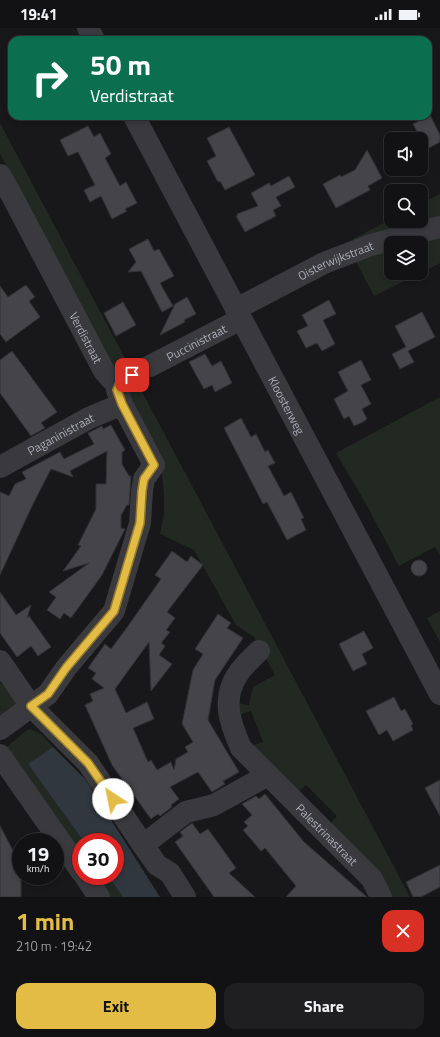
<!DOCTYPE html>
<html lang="en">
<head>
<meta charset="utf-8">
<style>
	body { margin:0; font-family:"Titillium Web",sans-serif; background:#1f1f21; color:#f1f3f6; height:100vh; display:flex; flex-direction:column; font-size:15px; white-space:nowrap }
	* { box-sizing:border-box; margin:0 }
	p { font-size:13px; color:#9c9da0 }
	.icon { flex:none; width:22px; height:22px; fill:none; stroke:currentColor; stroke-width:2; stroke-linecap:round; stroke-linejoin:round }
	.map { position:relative; height:869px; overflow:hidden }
	.details { display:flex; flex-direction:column; background:#121113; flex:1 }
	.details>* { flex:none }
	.guide { position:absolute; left:8px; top:8px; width:424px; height:84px; border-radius:12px; box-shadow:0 2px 6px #0003,0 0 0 1px #313133; background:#0b6e4f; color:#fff; overflow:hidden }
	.buttons { position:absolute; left:384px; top:104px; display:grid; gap:8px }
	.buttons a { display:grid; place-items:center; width:44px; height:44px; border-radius:8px; background:#121113; box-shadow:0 2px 6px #0003,0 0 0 1px #313133; font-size:20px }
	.speed { position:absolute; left:12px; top:805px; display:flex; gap:8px; font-size:20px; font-weight:700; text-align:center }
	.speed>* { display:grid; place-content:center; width:52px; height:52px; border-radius:50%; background:#121113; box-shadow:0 2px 6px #0003,0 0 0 1px #313133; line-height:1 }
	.speed small { font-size:10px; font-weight:400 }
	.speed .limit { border:6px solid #d22; background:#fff; color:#111 }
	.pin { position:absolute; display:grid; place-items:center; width:34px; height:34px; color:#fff; margin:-17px; border-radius:8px; box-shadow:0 2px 6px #0006 }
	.me { position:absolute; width:44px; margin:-22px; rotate:326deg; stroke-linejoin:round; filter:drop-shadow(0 0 3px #0008) }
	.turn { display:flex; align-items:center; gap:14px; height:84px; padding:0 16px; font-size:18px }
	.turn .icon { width:52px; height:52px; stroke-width:2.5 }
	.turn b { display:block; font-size:28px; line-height:34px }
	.round { display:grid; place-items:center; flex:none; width:42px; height:42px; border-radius:12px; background:#1f1f21 }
	.headline { display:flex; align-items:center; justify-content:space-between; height:68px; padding:0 16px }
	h1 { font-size:24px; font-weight:700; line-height:30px; color:#e3bc45 }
	.button { display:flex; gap:8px; margin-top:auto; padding:8px 16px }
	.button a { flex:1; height:46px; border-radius:12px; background:#e3bc45; color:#111; font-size:16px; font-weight:700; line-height:46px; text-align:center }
	.button a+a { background:#1f1f21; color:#f1f3f6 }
	.status { display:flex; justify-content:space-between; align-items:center; height:28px; padding:0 20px; background:#121113; direction:ltr }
	.status svg { height:11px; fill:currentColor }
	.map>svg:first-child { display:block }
	.green { fill:#222923 }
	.water { fill:#30373e }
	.building { fill:#454449; stroke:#323235 }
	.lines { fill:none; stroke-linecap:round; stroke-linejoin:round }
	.minor { stroke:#39393e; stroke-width:22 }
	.route-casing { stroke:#947a2d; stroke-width:10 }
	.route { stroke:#e3bc45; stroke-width:7 }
	.labels { text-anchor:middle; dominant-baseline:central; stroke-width:3; stroke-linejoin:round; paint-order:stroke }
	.street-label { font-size:12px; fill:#abaeb8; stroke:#131214 }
</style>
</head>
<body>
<div class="status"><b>19:41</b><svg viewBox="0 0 49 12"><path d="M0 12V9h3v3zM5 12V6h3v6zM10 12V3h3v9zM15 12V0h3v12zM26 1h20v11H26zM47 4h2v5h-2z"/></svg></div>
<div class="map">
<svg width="440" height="869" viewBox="0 0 440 869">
	<rect width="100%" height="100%" fill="#181719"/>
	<path class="green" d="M0,95L128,336L119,341L108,335L0,126Z
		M440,166V191L355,214L353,211L391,191V193H421V176Z
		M440,208V235L421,245V215Z
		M391,222V245H420L374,268L355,232Z
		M138,356L410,869H391L329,797L337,788L306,757L297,765L251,722L254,717L263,714L251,683L239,687L233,674L249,677L253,659L275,647L254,609L236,597L194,522L160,506L164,487V465L160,433L124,364Z
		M440,369V527L435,519L399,538L366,476L336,425Z
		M440,583V614L427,590Z
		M0,654L19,678L0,689Z
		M31,701L41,706L53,719L28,736L84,814H81V838L3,722L27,702Z
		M88,848H108L123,869H103Z"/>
	<path class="water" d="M53,719L85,751L160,869H123L108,848H115V814H84L28,736Z"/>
	<path class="building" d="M430,87L440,107V114L421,124V111L413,96Z
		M88,98L94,109L100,105L111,126L105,130L120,158L126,154L137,175L125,181L127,183L112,191L101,168L90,174L84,162L95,157L78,124L68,128L60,112Z
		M229,99L255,147L225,162L220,153L218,154L207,133L216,128L207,110Z
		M367,122L382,150L368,158L370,162L336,180L323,156L340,147L341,149L355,142Z
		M289,148L295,159L276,169L281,178L273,182L276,188L245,204L236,188L238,187L237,186L258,178L251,165L269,155L271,158Z
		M148,211L154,223L159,221L174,248L160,255L173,278L162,284L141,243L128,244L136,234L129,221Z
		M26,257L35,269L29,273L40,289L6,314L0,306V258L8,269Z
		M187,269L196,286L184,292L185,294L160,307L175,276Z
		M329,272L336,286L323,292L335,316L322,323L317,315L306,320L297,303L308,298L302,287Z
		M123,274L136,297L116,308L104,285Z
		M422,284L435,309L408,323L414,334L400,341L392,326L406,319L395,298Z
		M12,323L57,384L41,395L45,400L31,408L0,365V332Z
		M205,326L212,338L221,333L232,355L215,364L212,357L204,361L189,334Z
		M361,332L371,352L361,357L371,376L362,381L367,391L363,394L354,398L349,388L344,391L334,371L348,363L338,344Z
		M241,390L251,409L256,406L265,424L268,422L275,435L268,438L284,468L291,464L304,490L301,491L306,502L287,512L267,474L263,476L224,400Z
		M111,397L125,422L122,424V436L129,448H131L129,477H127L121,487V500L125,501L102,547L71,590L64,585L60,591L47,582L56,569L49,564L89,535L63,543L81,518L78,517L96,481V456H106L107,423L70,443L73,449L51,441L33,476L0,547V464L9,468L15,456L26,451L22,444L60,424L64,431L94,416L88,405L102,398L103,401Z
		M172,523L187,534L191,528L203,537L167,584L175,590L167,601L166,602L170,604L161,615L165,618L159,627L172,636L151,663L149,614L115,661L126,685L147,674L154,691L133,700L148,734L151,732L157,742L171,734L174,742L176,731L188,724L185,719L193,714L182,696L193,642L203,626L195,621L218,586L231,595L227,600L243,610L215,652L208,692L239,744L223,753L225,756L212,764L198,744L170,759L179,771L171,777L172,779L160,788L158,786L151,791L112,737L85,677L93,673L90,666L104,660L92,651L96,645L88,640L105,616L111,621L128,598L161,551L155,547Z
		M411 540a8 8 0 1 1 16 0a8 8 0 1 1-16 0Z
		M0,564L16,587L31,577L27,590L29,588L51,619L38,628L31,618L17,629L0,605Z
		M364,603L373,620L362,626L367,636L353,643L339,616Z
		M394,669L401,683L405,681L413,696L411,697L413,702L393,713L387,702L379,707L366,683Z
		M440,752V788L425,760Z
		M265,766L304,814L367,869H286L296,858L265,820L261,823L243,802L248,798L244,794L252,787L242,776L256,768L259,771Z
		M192,795L200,806L208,801L236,840L229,845L255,869H214L175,814L183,808L180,804Z
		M0,798L17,830L21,828V869H0Z
		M440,837V859L421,869H413L406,854Z"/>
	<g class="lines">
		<g class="minor">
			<path d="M88,0L94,12"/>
			<path id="s1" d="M134,88L440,666"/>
			<path id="s2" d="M0,147L11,166L104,343L112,352L121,353L117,362L122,376L154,437L144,451L142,463L140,495L114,583L66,640L48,666L0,701"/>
			<path id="s3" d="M236,281L324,235L371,217L440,199"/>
			<path id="s4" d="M150,338L241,291"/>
			<path id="s5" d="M0,439L89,390L122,376"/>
			<path id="s6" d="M259,623C252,630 243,638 238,646C221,671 230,695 241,720L372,851L381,869"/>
			<path d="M0,633L31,678L88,735L143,817L157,837L170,845L185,869"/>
			<path d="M0,727L81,843"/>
			<path d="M143,817L186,784L214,777L268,747"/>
			<path d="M85,848L99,869"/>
		</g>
	</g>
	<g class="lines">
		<defs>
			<path id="route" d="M113,771L88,735L31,678L48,666L66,640L114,583L140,495L142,463L144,451L154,437L122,376L117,362L121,352L132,347"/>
		</defs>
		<use href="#route" class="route-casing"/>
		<use href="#route" class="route"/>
	</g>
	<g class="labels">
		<g class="street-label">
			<text stroke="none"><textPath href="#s3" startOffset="111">Oisterwijkstraat</textPath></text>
			<text stroke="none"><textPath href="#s2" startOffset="184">Verdistraat</textPath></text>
			<text stroke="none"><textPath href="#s4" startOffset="52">Puccinistraat</textPath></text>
			<text stroke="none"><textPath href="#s1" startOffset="327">Kloosterweg</textPath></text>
			<text stroke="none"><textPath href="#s5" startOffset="69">Paganinistraat</textPath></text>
			<text stroke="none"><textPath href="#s6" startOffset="231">Palestrinastraat</textPath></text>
		</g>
	</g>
</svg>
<div class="buttons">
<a><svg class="icon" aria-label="sound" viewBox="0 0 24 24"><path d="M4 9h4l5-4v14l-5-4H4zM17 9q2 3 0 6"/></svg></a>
<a><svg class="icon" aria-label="search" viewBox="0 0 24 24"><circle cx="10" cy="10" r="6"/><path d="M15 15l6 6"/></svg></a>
<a><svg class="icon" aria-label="layers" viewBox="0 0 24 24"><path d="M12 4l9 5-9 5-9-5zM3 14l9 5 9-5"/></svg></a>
</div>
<div class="speed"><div>19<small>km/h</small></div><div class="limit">30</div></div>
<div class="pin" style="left:132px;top:347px;background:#d93025"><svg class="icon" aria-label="arrive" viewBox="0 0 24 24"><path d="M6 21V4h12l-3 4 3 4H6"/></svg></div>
<svg class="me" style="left:113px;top:771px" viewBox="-20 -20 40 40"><circle r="19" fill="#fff"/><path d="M0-13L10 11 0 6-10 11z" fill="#e3bc45"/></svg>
<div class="guide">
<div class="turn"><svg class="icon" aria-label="right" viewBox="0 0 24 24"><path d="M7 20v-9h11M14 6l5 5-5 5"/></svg><div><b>50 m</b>Verdistraat</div></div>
</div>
</div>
<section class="details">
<div class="headline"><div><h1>1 min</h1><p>210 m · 19:42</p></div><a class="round" style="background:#d93025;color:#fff"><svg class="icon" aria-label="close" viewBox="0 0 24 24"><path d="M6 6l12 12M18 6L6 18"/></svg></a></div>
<div class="button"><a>Exit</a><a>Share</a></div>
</section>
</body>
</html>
